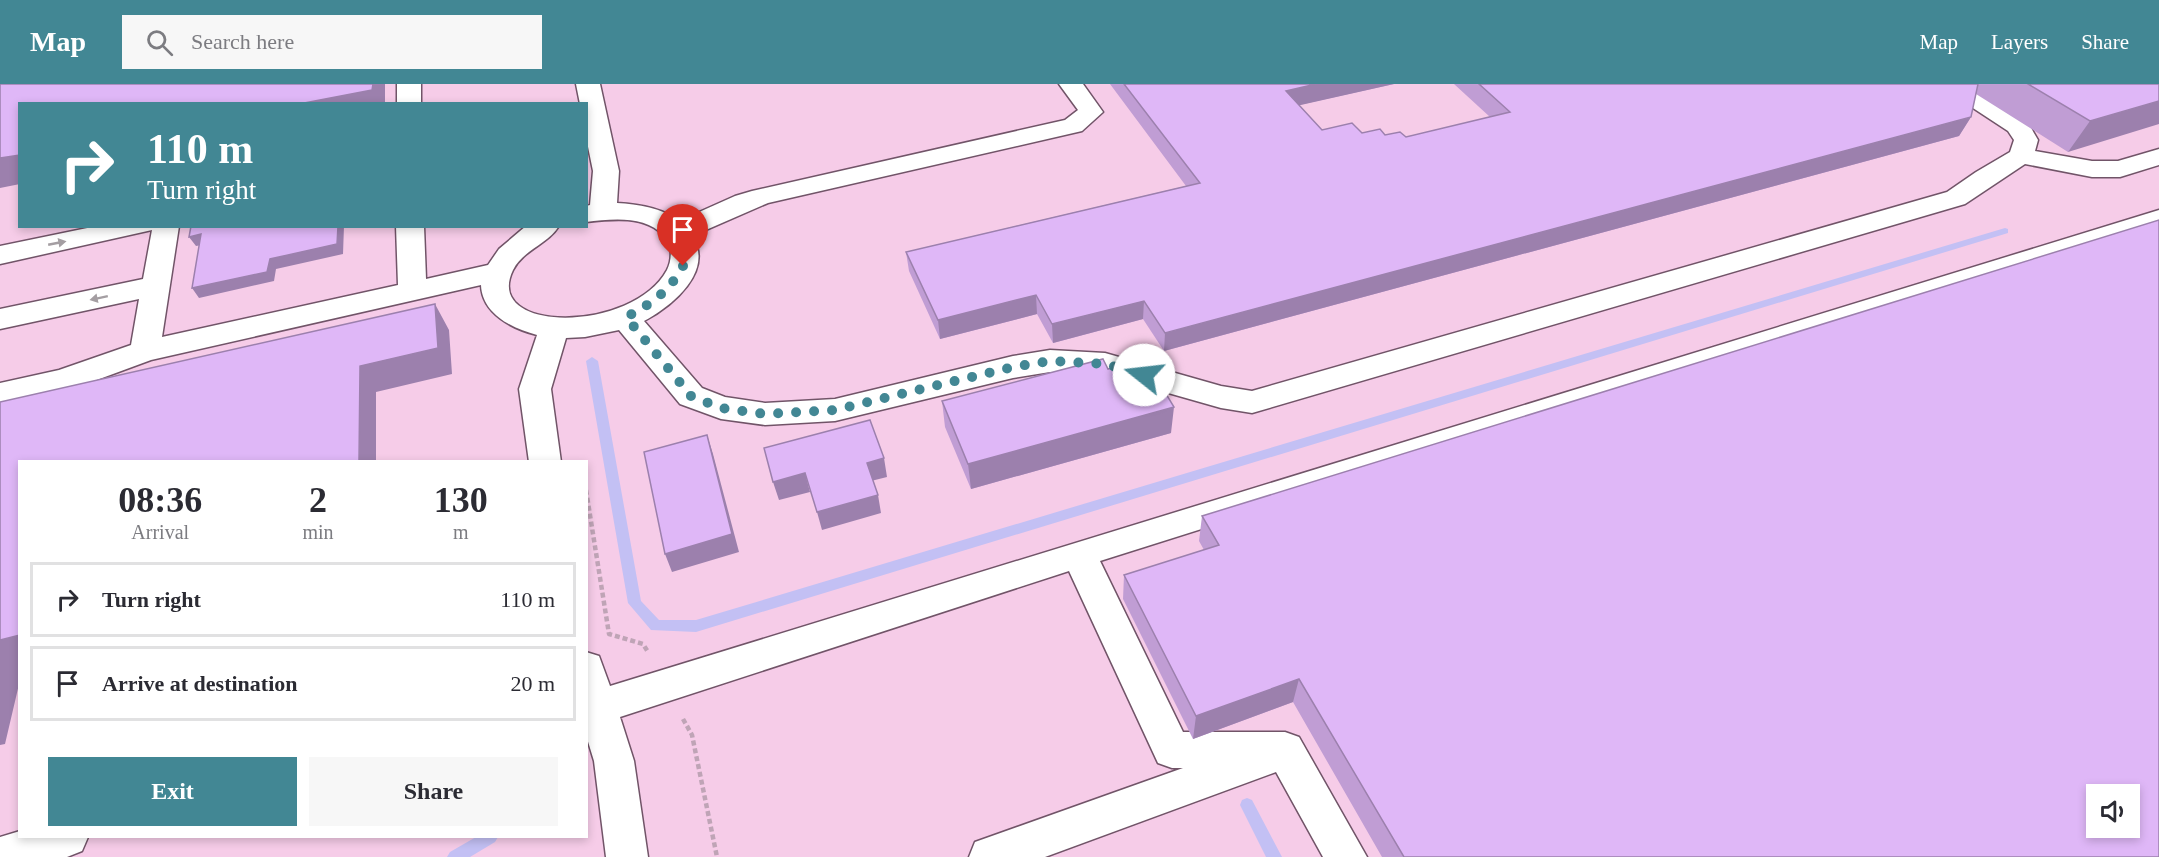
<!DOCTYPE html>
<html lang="en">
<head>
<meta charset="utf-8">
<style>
	body { margin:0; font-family:Georgia,serif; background:#f7f7f7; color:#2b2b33; height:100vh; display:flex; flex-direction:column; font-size:22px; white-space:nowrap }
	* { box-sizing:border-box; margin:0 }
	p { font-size:20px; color:#7c7c81 }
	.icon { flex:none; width:33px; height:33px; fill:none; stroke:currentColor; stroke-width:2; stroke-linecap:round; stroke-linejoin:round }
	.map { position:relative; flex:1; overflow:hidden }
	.panel { position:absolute; left:18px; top:376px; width:570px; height:378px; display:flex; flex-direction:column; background:#fff; border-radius:0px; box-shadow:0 3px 9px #0003 }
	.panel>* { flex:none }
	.hud { position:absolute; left:18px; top:18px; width:570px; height:126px; border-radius:0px; box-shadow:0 3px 9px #0003; background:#428794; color:#fff; overflow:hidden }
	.tools { position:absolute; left:2086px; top:700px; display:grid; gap:12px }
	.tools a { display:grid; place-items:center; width:54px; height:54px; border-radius:0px; background:#fff; box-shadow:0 3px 9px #0003; font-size:30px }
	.pin { position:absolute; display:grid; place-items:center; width:51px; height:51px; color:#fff; margin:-62px -26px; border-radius:50% 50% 50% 0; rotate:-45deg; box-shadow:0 0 6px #0007 }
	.pin .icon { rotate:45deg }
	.me { position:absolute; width:66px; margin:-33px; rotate:286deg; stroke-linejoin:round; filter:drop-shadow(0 0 4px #0008) }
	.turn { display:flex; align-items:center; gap:21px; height:126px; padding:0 30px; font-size:27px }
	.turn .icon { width:78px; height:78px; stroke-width:2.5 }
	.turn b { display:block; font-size:42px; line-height:51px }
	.eta { display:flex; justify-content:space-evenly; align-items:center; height:102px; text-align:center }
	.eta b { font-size:36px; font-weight:700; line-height:42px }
	.primary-button { display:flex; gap:12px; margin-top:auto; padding:12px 30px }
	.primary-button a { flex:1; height:69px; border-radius:0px; background:#428794; color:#fff; font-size:24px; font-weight:700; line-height:69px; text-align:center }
	.primary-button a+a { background:#f7f7f7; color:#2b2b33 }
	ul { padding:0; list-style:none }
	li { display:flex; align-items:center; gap:18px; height:75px; margin:0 12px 9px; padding:0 18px; border:3px solid #e1e1e2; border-radius:0px }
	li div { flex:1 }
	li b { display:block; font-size:22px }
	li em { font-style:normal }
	header { display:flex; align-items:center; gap:36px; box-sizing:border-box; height:84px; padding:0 30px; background:#428794; color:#fff }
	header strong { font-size:28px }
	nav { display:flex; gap:33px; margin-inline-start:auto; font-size:21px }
	.search { width:420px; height:54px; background:#f7f7f7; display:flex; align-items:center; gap:15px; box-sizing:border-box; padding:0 21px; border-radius:0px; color:#7c7c81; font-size:22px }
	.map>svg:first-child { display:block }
	.built { fill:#f6cce8; fill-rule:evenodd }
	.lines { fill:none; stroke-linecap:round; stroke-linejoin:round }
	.stream { fill:#c3c0f4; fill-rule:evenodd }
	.minor-casing { stroke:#715468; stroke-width:3 }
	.path { stroke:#bfa4b6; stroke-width:4.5; stroke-dasharray:5 3; stroke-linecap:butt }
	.minor { fill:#fff; fill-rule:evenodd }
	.wall { fill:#c09dd4 }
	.shaded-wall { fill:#9c80ad }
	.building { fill:#dfb7f7; stroke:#9c80ad; stroke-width:1.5; fill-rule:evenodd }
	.oneway { fill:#a49ea2 }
	.route { stroke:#428794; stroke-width:10; stroke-dasharray:0 18 }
</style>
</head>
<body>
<header>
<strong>Map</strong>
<div class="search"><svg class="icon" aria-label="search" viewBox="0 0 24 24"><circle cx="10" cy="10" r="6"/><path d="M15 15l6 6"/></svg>Search here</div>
<nav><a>Map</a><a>Layers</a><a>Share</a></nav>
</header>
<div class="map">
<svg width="2159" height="773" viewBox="0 0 2159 773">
	<rect width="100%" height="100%" fill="#fcdaf1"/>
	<path class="built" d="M0,0H2159V773H0ZM20,20H586V142H20ZM20,378H586V753H20ZM2097,711H2130V744H2097Z"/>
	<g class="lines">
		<path class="stream" d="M2005,144L2008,145V149L696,548L651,546L628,519L586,277L592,273L598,277L641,517L659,536H696Z
			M1247,714L1252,716L1282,773H1266L1240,721L1242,716Z
			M476,753H498L495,758L470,773H447L450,768Z"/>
		<defs>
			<path id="minor" d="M397,0H421V20H397Z
				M576,0H600L619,87L617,119C638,120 662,124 679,137L735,112L752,107L1065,36L1078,26L1059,0H1083L1103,28L1082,47L768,119L692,152C715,187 672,222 644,237L702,304L725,313L765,319L835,315L1013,272L1050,266L1105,269L1221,302L1252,307L1947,108L1976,88L2010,68L2014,56L2008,47L1944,5L1940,0H1968L2027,37L2038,56L2035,67L2092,77H2118L2159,65V81L2120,93H2092L2025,80L1965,120L1252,329L1221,324L1105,291L1050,288L1013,294L835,337L765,341L721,335L680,320L619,246L585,253L566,254L551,305L561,378H529L519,305L537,251C513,245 482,230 481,201L151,276L75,304L0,321V299L59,286L131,261L139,215L0,245V225L143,195L152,146L0,180V162L97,142H179L162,253L398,201L396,142H424L426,195L488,181L499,165L526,142H559C548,160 523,166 513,186C482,250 633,249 667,186C672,176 673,161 664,152C645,131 612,135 586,138V122L590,121L593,87L586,53V20H580Z
				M2159,126V143L1100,477L1183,648H1285L1299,653L1367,773H1323L1276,688L1045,773H969L975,758L1183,684H1172L1158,679L1069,487L620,633L634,677L648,773H606L594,677L586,651V568L599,572L610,602Z
				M20,747V753H88L82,767L67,773H0V753Z"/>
		</defs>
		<use href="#minor" class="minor-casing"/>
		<path class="path" d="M586,406L609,550L643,560L648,568
			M683,635L692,651L717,773"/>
		<use href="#minor" class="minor"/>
	</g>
	<path class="wall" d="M1110,0H1394L1299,21L1322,46L1406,53L1490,33L1454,0H2159L2068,68L1976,10L1971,33L1959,52L1164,267L1143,235L1053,259L1037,230L940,255L909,187L906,168L1186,102Z
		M1108,285L1171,349L971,405L945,343L942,317Z
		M1202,432L2159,773H1382L1293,618L1193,655L1123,515L1124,491L1204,466L1199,457Z"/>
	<path class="shaded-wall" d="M373,0H385V20H299Z
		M1316,0H1394L1283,25L1286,7Z
		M2159,17V40L2068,68L2090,37Z
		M1971,33L1959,52L1164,267L1165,249Z
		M20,71V100L0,104V74Z
		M338,142H344L343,170L276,185L274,197L199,214L192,204L270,175Z
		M201,150L208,160L196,162L189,153Z
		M1036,211L1037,230L940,255L938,236Z
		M1144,217L1143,235L1053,259L1052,240Z
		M435,220L449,246L452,290L376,308V378H359L360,282Z
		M1174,323L1171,349L971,405L968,380Z
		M707,351L713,370L739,468L672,488L665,470Z
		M884,374L887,393L871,397L867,379Z
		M805,389L810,408L779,416L773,398Z
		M878,411L881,429L822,446L817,428Z
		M20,551V596L5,660L0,661V556Z
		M1299,595L1293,618L1193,655L1196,632Z"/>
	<path class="building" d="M0,0H373L372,6L299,20H20V71L0,74Z
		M1124,0H1316L1286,7L1322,46L1352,39L1362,49L1380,45L1385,51L1400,48L1406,53L1510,28L1479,0H1978L1971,33L1165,249L1144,217L1052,240L1036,211L938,236L906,168L1200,99Z
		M2028,0H2159V17L2090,37Z
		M2159,136V773H1404L1299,595L1196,632L1124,491L1219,461L1202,432ZM2097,711H2130V744H2097Z
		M191,142H338L337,160L270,175L267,188L192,204L201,150L189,153Z
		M435,220L438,264L360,282L359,378H20V551L0,556V318Z
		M1103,275L1108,285L1145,275L1174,323L968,380L942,317Z
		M870,336L884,374L867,379L878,411L817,428L805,389L773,398L764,364Z
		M707,351L732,450L665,470L644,368Z"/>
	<defs><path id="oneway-solid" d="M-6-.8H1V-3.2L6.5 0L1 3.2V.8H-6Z" transform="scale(1.5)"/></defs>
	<g class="oneway">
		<use href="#oneway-solid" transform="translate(57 159) rotate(-11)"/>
		<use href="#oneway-solid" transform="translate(99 214) rotate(168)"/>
	</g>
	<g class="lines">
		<path class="route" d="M683,182C669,208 651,220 626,233L691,312L721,324L765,330L835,326L1013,283L1050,277L1105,280L1144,291"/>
	</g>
</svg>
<div class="tools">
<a><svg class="icon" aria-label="sound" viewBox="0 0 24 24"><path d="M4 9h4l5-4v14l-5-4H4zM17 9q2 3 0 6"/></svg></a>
</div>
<div class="pin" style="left:683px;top:182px;background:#d93025"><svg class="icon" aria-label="arrive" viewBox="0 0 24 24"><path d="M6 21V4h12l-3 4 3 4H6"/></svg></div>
<svg class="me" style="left:1144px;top:291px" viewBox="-20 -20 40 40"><circle r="19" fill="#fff"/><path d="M0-13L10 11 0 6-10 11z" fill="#428794"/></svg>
<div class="hud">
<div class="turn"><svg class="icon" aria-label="right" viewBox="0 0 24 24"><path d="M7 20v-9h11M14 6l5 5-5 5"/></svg><div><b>110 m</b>Turn right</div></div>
</div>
<section class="panel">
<div class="eta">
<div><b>08:36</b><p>Arrival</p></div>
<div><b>2</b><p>min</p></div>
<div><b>130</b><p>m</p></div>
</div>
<ul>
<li><svg class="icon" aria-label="right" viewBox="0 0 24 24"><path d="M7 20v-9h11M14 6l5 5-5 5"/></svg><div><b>Turn right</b></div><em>110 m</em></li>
<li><svg class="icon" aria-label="arrive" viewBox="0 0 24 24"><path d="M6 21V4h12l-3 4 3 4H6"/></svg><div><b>Arrive at destination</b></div><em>20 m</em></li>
</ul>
<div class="primary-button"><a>Exit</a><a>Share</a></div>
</section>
</div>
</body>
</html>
